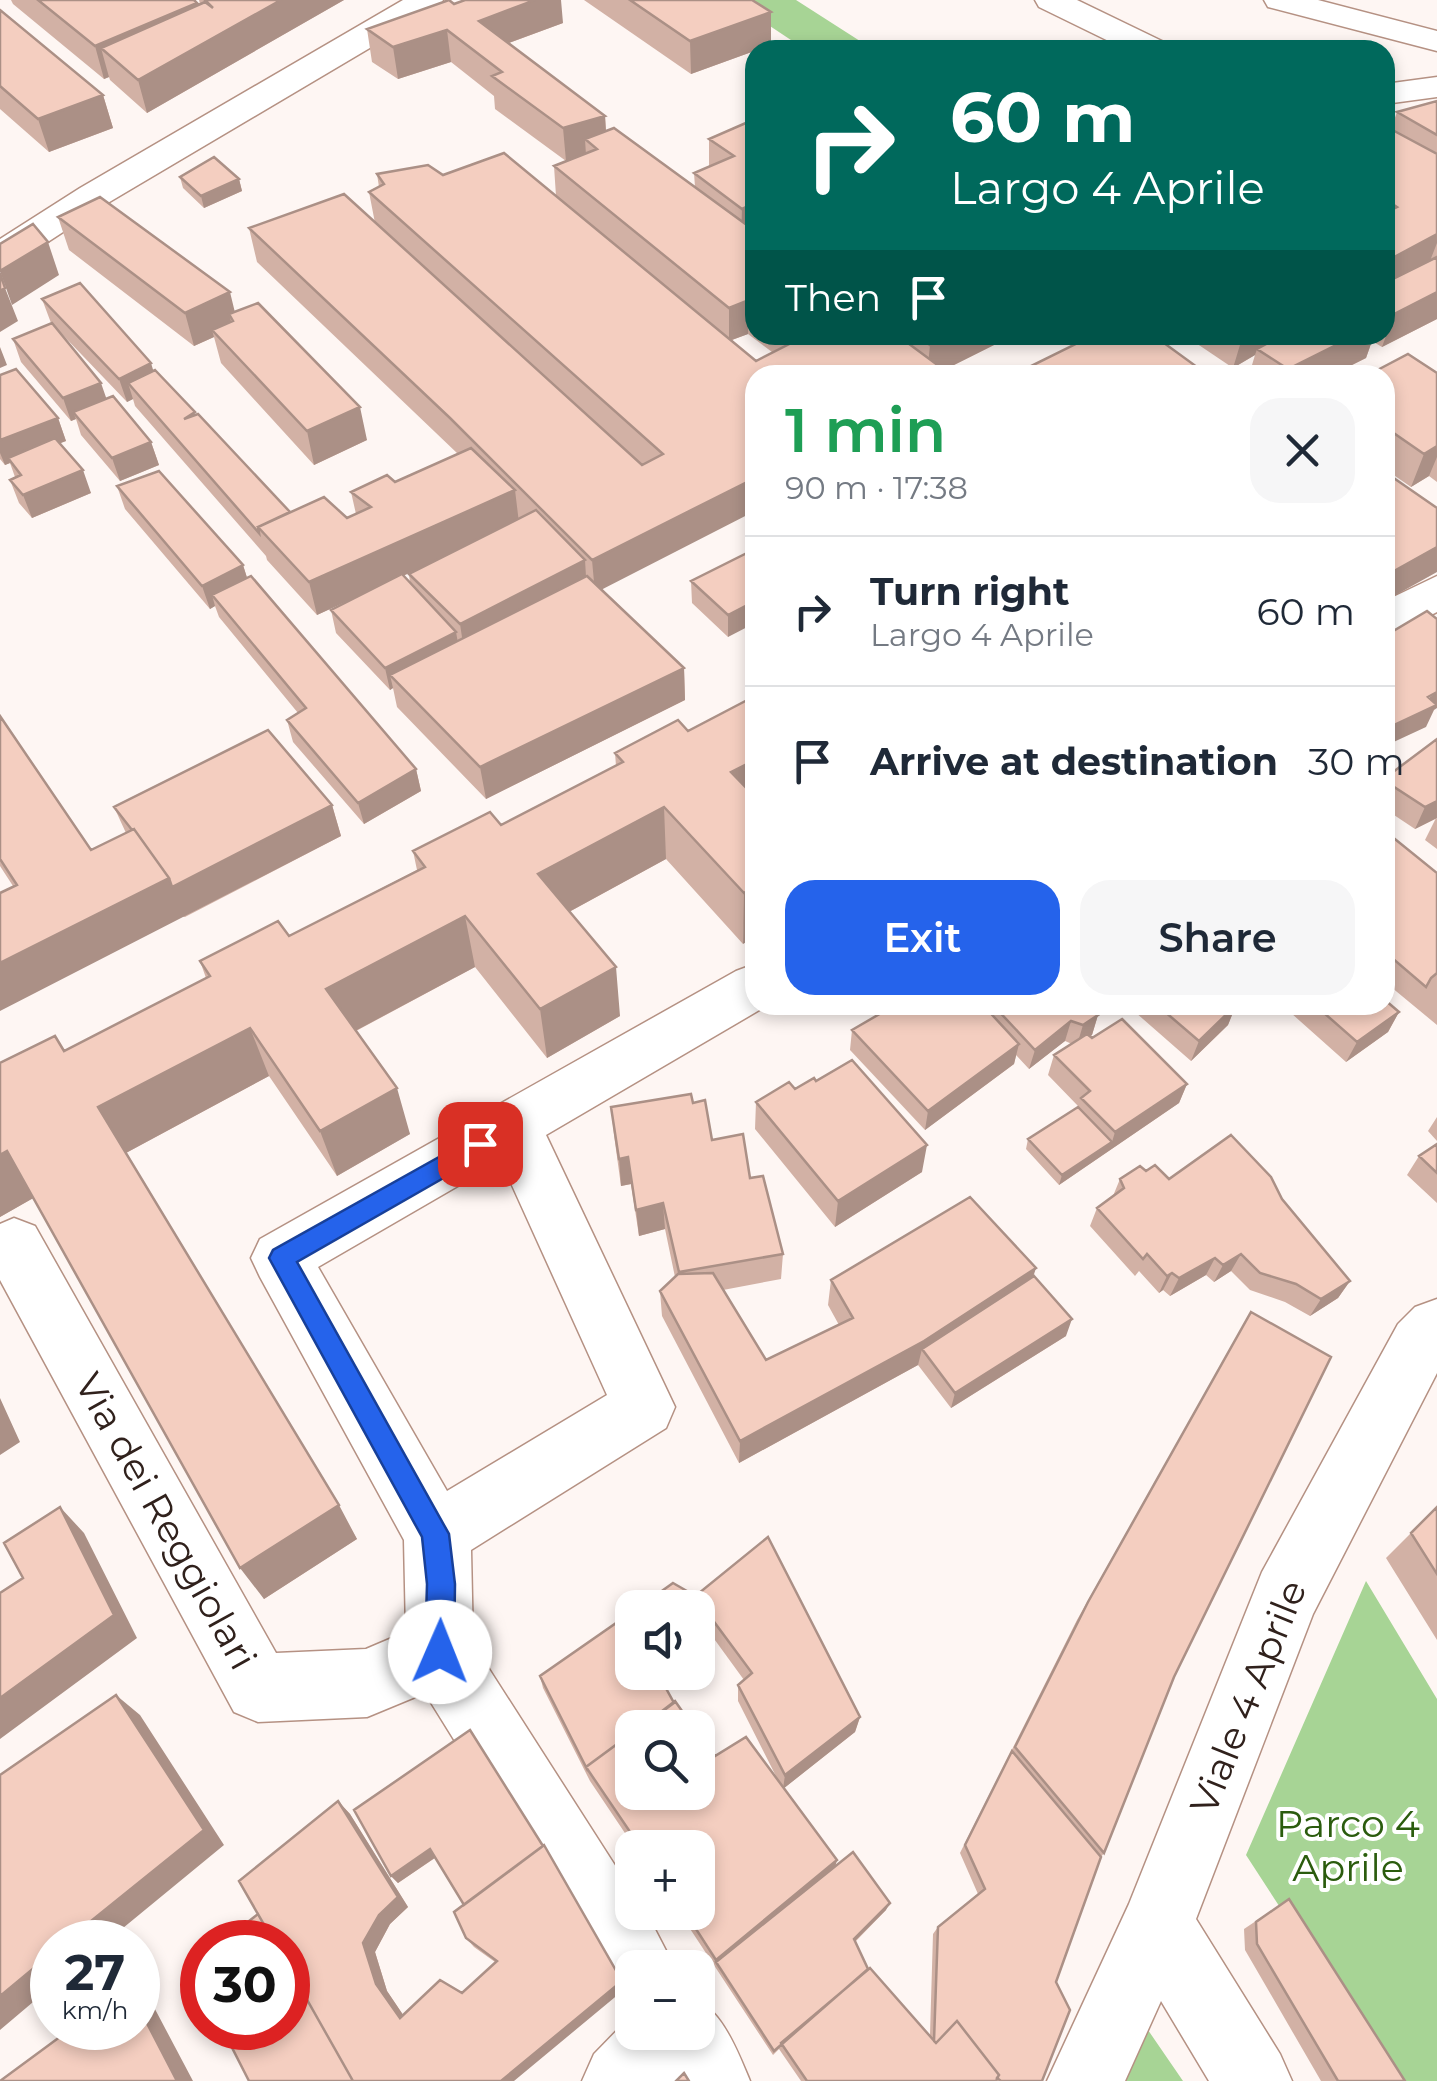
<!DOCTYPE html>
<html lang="en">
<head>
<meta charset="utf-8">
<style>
	body { margin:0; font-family:Montserrat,sans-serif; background:#f6f6f7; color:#1f2937; height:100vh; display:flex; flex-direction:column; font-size:38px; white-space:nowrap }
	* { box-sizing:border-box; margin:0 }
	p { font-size:32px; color:#747a83 }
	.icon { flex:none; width:55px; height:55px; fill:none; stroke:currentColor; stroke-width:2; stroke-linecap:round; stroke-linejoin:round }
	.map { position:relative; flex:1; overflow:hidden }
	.side { position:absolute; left:745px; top:365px; width:650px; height:650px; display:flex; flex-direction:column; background:#fff; border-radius:30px; box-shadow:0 5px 15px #0003 }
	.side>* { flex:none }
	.banner { position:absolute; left:745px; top:40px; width:650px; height:305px; border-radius:30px; box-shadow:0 5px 15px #0003; background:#00695c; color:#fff; overflow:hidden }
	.controls { position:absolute; left:615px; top:1590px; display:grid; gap:20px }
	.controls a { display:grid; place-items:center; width:100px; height:100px; border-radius:20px; background:#fff; box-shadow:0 5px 15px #0003; font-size:50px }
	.speed { position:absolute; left:30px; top:1920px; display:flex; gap:20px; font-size:50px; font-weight:700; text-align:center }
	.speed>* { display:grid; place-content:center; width:130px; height:130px; border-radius:50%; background:#fff; box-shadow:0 5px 15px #0003; line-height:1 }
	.speed small { font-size:25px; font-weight:400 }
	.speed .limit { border:15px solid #d22; background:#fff; color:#111 }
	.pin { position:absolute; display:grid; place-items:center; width:85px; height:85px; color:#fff; margin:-42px; border-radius:20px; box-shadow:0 5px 15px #0006 }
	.me { position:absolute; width:110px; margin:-55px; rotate:1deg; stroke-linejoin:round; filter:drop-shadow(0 0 8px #0008) }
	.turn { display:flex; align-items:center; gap:35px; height:210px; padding:0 40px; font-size:45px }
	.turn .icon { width:130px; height:130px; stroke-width:2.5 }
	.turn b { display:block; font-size:70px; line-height:85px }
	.then { display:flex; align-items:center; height:95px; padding:0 40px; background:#0003; gap:20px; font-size:38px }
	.round { display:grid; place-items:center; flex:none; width:105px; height:105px; border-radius:30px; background:#f6f6f7 }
	.head { display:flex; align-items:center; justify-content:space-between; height:170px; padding:0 40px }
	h1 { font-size:60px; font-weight:600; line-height:75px; color:#1e9e55 }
	.cta { display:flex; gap:20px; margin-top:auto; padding:20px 40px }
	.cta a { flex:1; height:115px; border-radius:30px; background:#2563eb; color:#fff; font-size:40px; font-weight:600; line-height:115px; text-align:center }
	.cta a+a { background:#f6f6f7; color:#1f2937 }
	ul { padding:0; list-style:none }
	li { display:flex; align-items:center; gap:30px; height:150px; padding:0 40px; border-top:2px solid #e0e1e3 }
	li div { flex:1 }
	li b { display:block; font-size:38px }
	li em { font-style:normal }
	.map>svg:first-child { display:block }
	.green { fill:#a7d495 }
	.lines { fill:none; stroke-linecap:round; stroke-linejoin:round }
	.minor-casing { stroke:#b59183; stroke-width:3 }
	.major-casing { stroke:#b59183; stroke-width:3 }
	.highway-casing { stroke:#b59183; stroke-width:3 }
	.minor { fill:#fff; fill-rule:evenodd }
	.major { fill:#fff; fill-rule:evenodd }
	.highway { fill:#fff; fill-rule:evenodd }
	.wall { fill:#d2b1a5; fill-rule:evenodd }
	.shaded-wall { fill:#ab9086 }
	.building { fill:#f4cec0; stroke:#ab9086; stroke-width:2.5 }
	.route { fill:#2563eb; stroke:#184099; stroke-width:2.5 }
	.labels { text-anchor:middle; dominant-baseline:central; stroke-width:8; stroke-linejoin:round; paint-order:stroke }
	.near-street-label { font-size:38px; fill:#30211c; stroke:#fff }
	.near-park-label { font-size:38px; fill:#2b5c0e; stroke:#fff }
</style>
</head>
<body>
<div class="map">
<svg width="1437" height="2081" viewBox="0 0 1437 2081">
	<rect width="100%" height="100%" fill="#fef6f3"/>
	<path class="green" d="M731,0H796L874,50H806Z
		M1366,1581L1437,1699V2081H1393L1246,1855Z
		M1148,2030L1183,2081H1125Z"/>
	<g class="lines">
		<defs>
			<path id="minor" d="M1437,576V612L1385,638V601Z
				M755,964V1005H768L546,1135L675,1407L666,1428L471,1550L473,1644L632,1892V1912H646L675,1968H632V2003L612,1994L425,1693L367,1717L258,1722L234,1712L0,1280V1224L14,1218L35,1226L276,1653L366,1649L406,1632L404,1540L260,1277L251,1258L260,1239L736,971ZM501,1161L607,1395L447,1491L318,1267Z
				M1437,1299V1373L1313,1614L1196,1919L1280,2054L1292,2081H1209L1161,2001L1125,2081H1047L1129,1904L1262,1572L1398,1324L1415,1307Z
				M698,2001C723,2012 740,2057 750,2081H582L594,2054L632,2015V2032H698Z"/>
			<path id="major" d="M403,0H443L439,7L106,204L14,264L0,267V239L80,188Z"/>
			<path id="highway" d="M1035,0H1077L1166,43L1171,50H1127L1039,7Z
				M1264,0H1318L1437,31V51L1268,7Z
				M1437,77V97L1385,104V84Z"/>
		</defs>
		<use href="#minor" class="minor-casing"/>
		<use href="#major" class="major-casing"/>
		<use href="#highway" class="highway-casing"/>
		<use href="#minor" class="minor"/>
		<use href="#major" class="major"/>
		<use href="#highway" class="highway"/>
	</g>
	<path class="wall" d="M11,0H194L198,5L200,4L199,0H344L147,113L110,80L109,77L104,79L13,4Z
		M584,0H752L771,45L691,74Z
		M454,4L563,23L509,43L605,116L606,131L695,187L694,173L709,167V139L755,119V335H1014L944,370L602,589L684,668L685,700L486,799L397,707L393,688L390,690L336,633L331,610L362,594L317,615L267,560L266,556L135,406L133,399L127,402L59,331L106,398L151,442L159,465L120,481L81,435L76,419L71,421L21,362L13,339L51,323L42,299L153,371L290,512L347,518L356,514L351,492L395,482L458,454L257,262L249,228L375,223L369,192L379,187L377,174L443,175L556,196L554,166L566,161L495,109L494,96L451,62L398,79L372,62L367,29ZM748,334L772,352L756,361L732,340ZM420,568L409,574L410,583L403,576Z
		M0,10L103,95L113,128L49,152L0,109Z
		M1437,101V319L1382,347L1372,341L1366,358L1332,375H1249L1255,355L1233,368L1184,335H1385V126L1391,129L1397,112Z
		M180,177L239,179L242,191L204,208L183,188Z
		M58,217L235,312L367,440L314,465L221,363L214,337L194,346L69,250Z
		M1437,373V482L1429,476L1411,487L1385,469V375Z
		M0,375L58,418L66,441L59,443L91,493L32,518L19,503L10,480L15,477L10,463L5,465L0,459Z
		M117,486L243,565L247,578L416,769L421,791L364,824L293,742L287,720L298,713L219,617L215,606L210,609L125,509Z
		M755,549L728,637L692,603L691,581Z
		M755,696L743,944L666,859L569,912L620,1016L547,1058L475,967L356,1031L410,1134L337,1176L269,1076L126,1153L357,1539L264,1599L33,1198L0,1217V1063L64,1051L206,978L200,961L289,936L417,870L413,851L501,825L616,766L615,753L688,731Z
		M0,716L91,850L126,833L114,807L332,805L341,836L185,917L13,886L0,866Z
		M1437,739V818L1415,829L1385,809V778Z
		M1436,818H1437V849L1425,840Z
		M1385,831L1437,873V1025L1385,982Z
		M919,1005H1087L1098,1015L1092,1035L1090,1036L1092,1038L1187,1084L1179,1103L1059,1185L1026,1149L1028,1139L1078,1107V1106L1048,1075L1054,1055L1072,1044L1065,1041L1029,1069L1016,1055L1014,1064L925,1130L850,1050L852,1030Z
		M1127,1005H1236L1228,1025L1191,1061Z
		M1282,1005H1385L1399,1012L1388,1032L1346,1062Z
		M795,1089L922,1172L835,1227L755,1129L756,1102Z
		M693,1103L712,1140L750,1178L783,1254L781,1279L723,1290L766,1360L839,1325L828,1305L831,1280L1034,1276L1066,1336L951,1408L918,1365L739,1463L662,1316L660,1291L675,1277L665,1229L639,1236L631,1184L621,1186L614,1135L611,1107Z
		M1437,1117V1141L1428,1131Z
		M1437,1144V1203L1407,1175L1419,1156Z
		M1146,1171L1169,1179L1282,1199L1350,1281L1338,1298L1310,1316L1285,1302L1250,1290L1231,1271L1214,1282L1206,1275L1170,1296L1163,1290L1159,1293L1139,1271L1135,1276L1090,1226L1097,1208L1113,1196L1120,1179Z
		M1251,1312L1174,1677L1104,1853L1101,1857L1056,1982L1042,2081H801L779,2049L773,2055L679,1912H698V1848H635L590,1781L543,1688L540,1676L658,1675L674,1703L715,1756L780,1784L738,1701V1685L744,1680L712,1636L703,1617L705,1640L698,1645V1608L699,1593L860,1717L855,1732L784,1788L837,1860L835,1866L886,1910L855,1942L868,1969L930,2035L933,1934L938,1927L978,1894L960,1853L1077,1620Z
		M1437,1507V1640L1386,1558Z
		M470,1730L626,1988L249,2081L258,1914L338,1801L350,1814L408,1907L390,1924L375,1952L387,1991L403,2015L462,1993L495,1962L474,1947L466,1938L464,1905L435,1858L398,1883L391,1876Z
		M1289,1899L1405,2081H1321L1245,1950L1244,1929Z"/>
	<path class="shaded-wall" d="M281,0H344L147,113L138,80Z
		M535,0H561L563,23L482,53L479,21Z
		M197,3L205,35L101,48L109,77L104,79L95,46Z
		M771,12V45L691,74L690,41Z
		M447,30L451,62L398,79L393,47Z
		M103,95L113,128L49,152L38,119Z
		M605,116L607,149H597L585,139L586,155L566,161L563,128Z
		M239,179L242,191L204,208L201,196Z
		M755,203V237L741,242L742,209Z
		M1437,234V243L1428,266L1385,289V262Z
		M48,242L59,275L12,305L0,271Z
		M5,288L18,321L0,332V291Z
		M230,292L238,325L229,314L233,328L212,330L214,337L194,346L185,313Z
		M1437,292V319L1382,347L1394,314Z
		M749,300L748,334L729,341V308Z
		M951,335H1014L934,375H927L930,345Z
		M1243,335H1289L1257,349L1255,355L1233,368Z
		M1356,335H1374L1366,358L1332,375H1286L1288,369Z
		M0,347L7,365L0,368Z
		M151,363L158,386L128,383L133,399L127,402L119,379Z
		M1197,367L1195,375H1182Z
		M101,383L109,406L73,412L76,419L71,421L63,398Z
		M360,407L367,440L314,465L307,431Z
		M58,418L66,441L11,463L8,458L10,463L5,465L0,453V440Z
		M151,442L159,465L120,481L112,458Z
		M1437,446V457L1429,476L1411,487L1424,454Z
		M83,470L91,493L32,518L23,495Z
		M755,478V511L595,593L592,560Z
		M515,490L519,523L317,615L309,582Z
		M1437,547V572L1385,601V576Z
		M585,560L587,593L465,657L460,624Z
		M243,565L250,587L212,595L215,606L210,609L202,586Z
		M755,601V623L728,637V615Z
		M456,632L460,654L390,675L393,688L390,690L385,668Z
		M684,668L685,700L486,799L480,767Z
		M1437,692V708L1434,710L1426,727L1385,746V735L1388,728Z
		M755,760V812L731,772Z
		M416,769L421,791L364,824L358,803Z
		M1437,801V818L1415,829L1425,807Z
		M332,805L341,836L0,1011V963L169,878Z
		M664,807L666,859L545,925L538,874Z
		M755,887V937L743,944L744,893Z
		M465,916L475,967L342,1038L326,989Z
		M616,967L620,1016L547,1058L540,1009Z
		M1236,1005L1228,1025L1191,1061L1199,1041Z
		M1399,1012L1388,1032L1346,1062L1357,1042Z
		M1098,1015L1092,1035L1077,1045L1083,1025Z
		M1071,1021L1065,1041L1029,1069L1035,1050Z
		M250,1028L269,1076L124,1154L98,1107Z
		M1019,1044L1014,1064L925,1130L928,1111Z
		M1187,1084L1179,1103L1059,1185L1062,1175L1112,1142L1115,1132Z
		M397,1088L410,1134L337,1176L320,1131Z
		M927,1145L922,1172L835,1227L838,1201Z
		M7,1151L37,1196L0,1217V1155Z
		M628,1157L631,1184L621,1186L619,1159Z
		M663,1203L665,1229L639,1236L636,1210Z
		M1241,1254L1231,1271L1214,1282L1223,1265Z
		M1215,1258L1206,1275L1170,1296L1179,1278Z
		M1036,1268L1028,1293L922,1349L918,1365L739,1463L740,1441Z
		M1172,1273L1163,1290L1159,1293L1167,1276Z
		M1350,1281L1338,1298L1310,1316L1321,1299Z
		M1072,1319L1066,1336L951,1408L955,1393Z
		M0,1398L20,1442L0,1455Z
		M339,1505L357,1539L264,1599L240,1568Z
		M60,1507L84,1533L137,1638L0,1739V1698Z
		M705,1628V1640L698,1645V1633Z
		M116,1695L140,1715L224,1845L106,1942H65Z
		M860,1717L855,1732L783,1789L785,1775Z
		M338,1801L350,1814L408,1907L390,1924L375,1952L387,1991L410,2025L400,2018L376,1984L363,1943Z
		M430,1849L436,1857L398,1883L391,1876Z
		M837,1860L834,1871L716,1962V1960Z
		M890,1903L886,1910L850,1946L854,1939Z
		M52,1953V1986L0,2030V1996Z
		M622,1981L626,1988L514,2081H501Z
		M138,1991L147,1994L193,2081H177L138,2006Z"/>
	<path class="building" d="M38,0H194L197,3L95,46Z
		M205,0H281L138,80L101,48L205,2L213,8Z
		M449,0L454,4L465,0H535L479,21L605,116L563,128L492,76L502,72L447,30L393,47L367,29Z
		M630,0H752L771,12L690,41Z
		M0,10L103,95L38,119L0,86Z
		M1437,101V135L1397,112Z
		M755,119V203L742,209L694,173L734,156L709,139Z
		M1385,126L1437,154V234L1385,262V213L1397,207L1385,199Z
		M614,128L755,231V305L749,300L729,308L554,166L597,149L585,139Z
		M504,153L756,361L799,339L794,335H897L951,375H755V478L592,560L450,418L249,228L344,194L642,465L663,454L369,192L384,184L377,174L428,165L443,175Z
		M214,157L239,179L201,196L180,177Z
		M100,197L230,292L185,313L58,217Z
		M33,224L48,242L0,271V244Z
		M1437,257V292L1394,314L1385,308V283Z
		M0,273L5,288L0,291Z
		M80,283L151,363L119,379L42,299Z
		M258,303L360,407L307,431L212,330L233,321L229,314Z
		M52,323L101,383L63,398L13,339Z
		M916,335H951L930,345Z
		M1094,335H1153L1197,367L1182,375H1013Z
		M1283,335H1356L1288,369L1257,349Z
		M1408,354L1437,373V446L1424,454L1385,427V375H1368Z
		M16,369L58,418L0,440V375Z
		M155,370L195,412L184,419L198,414L290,512L258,527L259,533L128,383Z
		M113,396L151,442L112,458L73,412Z
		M55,438L83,470L23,495L10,480L21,475L8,458Z
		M471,448L515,490L309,582L258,527L324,497L347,518L371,507L351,492L387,475L395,482Z
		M159,471L243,565L202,586L117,486Z
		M1385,472L1437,508V547L1385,576Z
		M536,510L585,560L460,624L409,574Z
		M755,549V601L728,615L691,581Z
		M402,574L456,632L385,668L331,610Z
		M251,576L416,769L358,803L287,720L306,708L212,595Z
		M587,576L684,668L480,767L390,675Z
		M1427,611L1437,619V692L1428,697L1437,705L1388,728L1385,726V636Z
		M755,696V760L731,772L755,797V887L744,893L664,807L538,874L616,967L540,1009L465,916L326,989L397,1088L320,1131L250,1028L98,1107L339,1505L240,1568L7,1151L0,1155V1063L55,1036L64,1051L210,976L200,961L278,921L289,936L425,867L413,851L490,812L501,825L623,762L615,753L678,720L688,731Z
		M0,716L91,850L134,829L169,878L0,963V893L17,885L0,859Z
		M268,730L332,805L172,887L169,878L134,829L132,830L114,807Z
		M1437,739V801L1425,807L1385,781V778Z
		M1385,831L1437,873V973L1431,978L1426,987L1385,952Z
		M1385,1000L1399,1012L1357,1042L1315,1005H1385Z
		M895,1005L904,1011L919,1005H983L1019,1044L928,1111L852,1030Z
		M993,1005H1087L1098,1015L1083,1025L1071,1021L1035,1050Z
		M1157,1005H1236L1199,1041Z
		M1122,1019L1187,1084L1115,1132L1081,1098L1090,1091L1054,1055L1087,1034L1092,1038Z
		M852,1060L927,1145L838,1201L756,1102L789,1082L795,1089L814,1078L816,1081Z
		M691,1094L693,1103L705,1100L712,1140L743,1134L750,1178L763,1176L783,1254L679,1272L663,1203L636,1210L628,1157L619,1159L611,1107Z
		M1078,1107L1112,1142L1062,1175L1028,1139Z
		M1231,1135L1271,1177L1282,1199L1350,1281L1321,1299L1296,1284L1260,1273L1241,1254L1223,1265L1215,1258L1179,1278L1172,1273L1167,1276L1147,1254L1143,1259L1097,1208L1124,1188L1120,1179L1140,1166L1146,1171L1155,1165L1169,1179Z
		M1437,1144V1173L1419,1156Z
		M970,1197L1036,1268L924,1341L740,1441L660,1291L678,1274L713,1273L766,1360L853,1318L831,1280Z
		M1034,1276L1072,1319L955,1393L922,1349Z
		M1251,1312L1331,1357L1174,1677L1104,1853L1015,1747L1088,1602Z
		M60,1507L114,1615L0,1698V1593L23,1578L4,1543Z
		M1437,1507V1574L1411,1533Z
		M768,1537L860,1717L785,1775L738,1685L752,1673L712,1619L699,1593Z
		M673,1583L699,1598L705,1628L698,1633V1608H638Z
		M632,1612V1672H657L674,1703L640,1728H632V1733L586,1767L588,1771L540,1676Z
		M116,1695L204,1830L65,1942H52V1953L0,1996V1775Z
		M675,1701L694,1728H640Z
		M470,1730L543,1846L464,1905L430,1849L391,1876L354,1810Z
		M698,1732L715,1756L746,1737L837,1860L716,1960L685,1912H698V1848H641L586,1767L632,1733V1792H698Z
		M1012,1751L1101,1857L1056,1982L1070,2010L1042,2081H1001L997,2078L999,2075L957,2021L936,2043L934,2041L938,1927L985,1889L965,1845Z
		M338,1801L398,1897L379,1915L363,1943L376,1984L400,2018L440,1980L462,1993L497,1961L466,1938L454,1912L544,1845L622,1981L501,2081H353L288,1966V1942H274L239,1881Z
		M853,1852L890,1903L854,1939L868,1969L774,2051L716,1962Z
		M1289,1899L1405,2081H1338L1257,1944L1256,1922Z
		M258,1914L274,1942H222Z
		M202,1958V1990L191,1967Z
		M288,1966L353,2081H249L222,2028H288Z
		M870,1968L936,2043L957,2021L999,2075L996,2081H807L781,2043Z
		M138,2006L177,2081H0L72,2028H138Z
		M684,2073L689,2081H676Z"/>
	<path class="route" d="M480,1134L489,1137L492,1144L489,1152L297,1262L449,1534L455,1584L454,1652L449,1662L440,1666L430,1662L425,1652L427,1584L422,1537L269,1258L273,1250Z"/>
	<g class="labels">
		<g class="near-street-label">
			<text transform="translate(166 1521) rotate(61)">Via dei Reggiolari</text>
			<text transform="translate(1248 1697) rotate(-68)">Viale 4 Aprile</text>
		</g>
		<g class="near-park-label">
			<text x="1348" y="1823">Parco 4<tspan x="1348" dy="44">Aprile</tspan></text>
		</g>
	</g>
</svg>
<div class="controls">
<a><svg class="icon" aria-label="sound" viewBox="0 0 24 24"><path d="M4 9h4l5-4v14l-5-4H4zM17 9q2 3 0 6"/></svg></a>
<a><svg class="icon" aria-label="search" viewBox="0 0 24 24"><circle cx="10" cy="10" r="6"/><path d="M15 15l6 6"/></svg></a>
<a>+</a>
<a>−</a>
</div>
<div class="speed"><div>27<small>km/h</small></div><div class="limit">30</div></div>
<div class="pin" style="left:480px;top:1144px;background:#d93025"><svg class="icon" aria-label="arrive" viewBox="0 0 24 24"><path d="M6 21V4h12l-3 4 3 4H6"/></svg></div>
<svg class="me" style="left:440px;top:1652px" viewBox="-20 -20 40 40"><circle r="19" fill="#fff"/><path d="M0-13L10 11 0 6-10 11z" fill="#2563eb"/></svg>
<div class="banner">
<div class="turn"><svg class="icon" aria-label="right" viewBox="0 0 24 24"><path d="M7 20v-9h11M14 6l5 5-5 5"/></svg><div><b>60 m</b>Largo 4 Aprile</div></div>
<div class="then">Then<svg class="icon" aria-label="arrive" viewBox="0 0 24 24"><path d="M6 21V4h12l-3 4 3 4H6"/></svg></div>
</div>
<section class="side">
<div class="head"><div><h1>1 min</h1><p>90 m · 17:38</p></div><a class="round"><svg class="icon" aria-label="close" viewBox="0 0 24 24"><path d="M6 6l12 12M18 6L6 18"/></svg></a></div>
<ul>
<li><svg class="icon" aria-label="right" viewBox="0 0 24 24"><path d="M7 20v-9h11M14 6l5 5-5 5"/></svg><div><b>Turn right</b><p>Largo 4 Aprile</p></div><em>60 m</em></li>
<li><svg class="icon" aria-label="arrive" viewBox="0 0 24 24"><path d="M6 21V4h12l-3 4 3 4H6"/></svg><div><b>Arrive at destination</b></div><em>30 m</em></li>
</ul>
<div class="cta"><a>Exit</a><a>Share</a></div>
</section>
</div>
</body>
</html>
